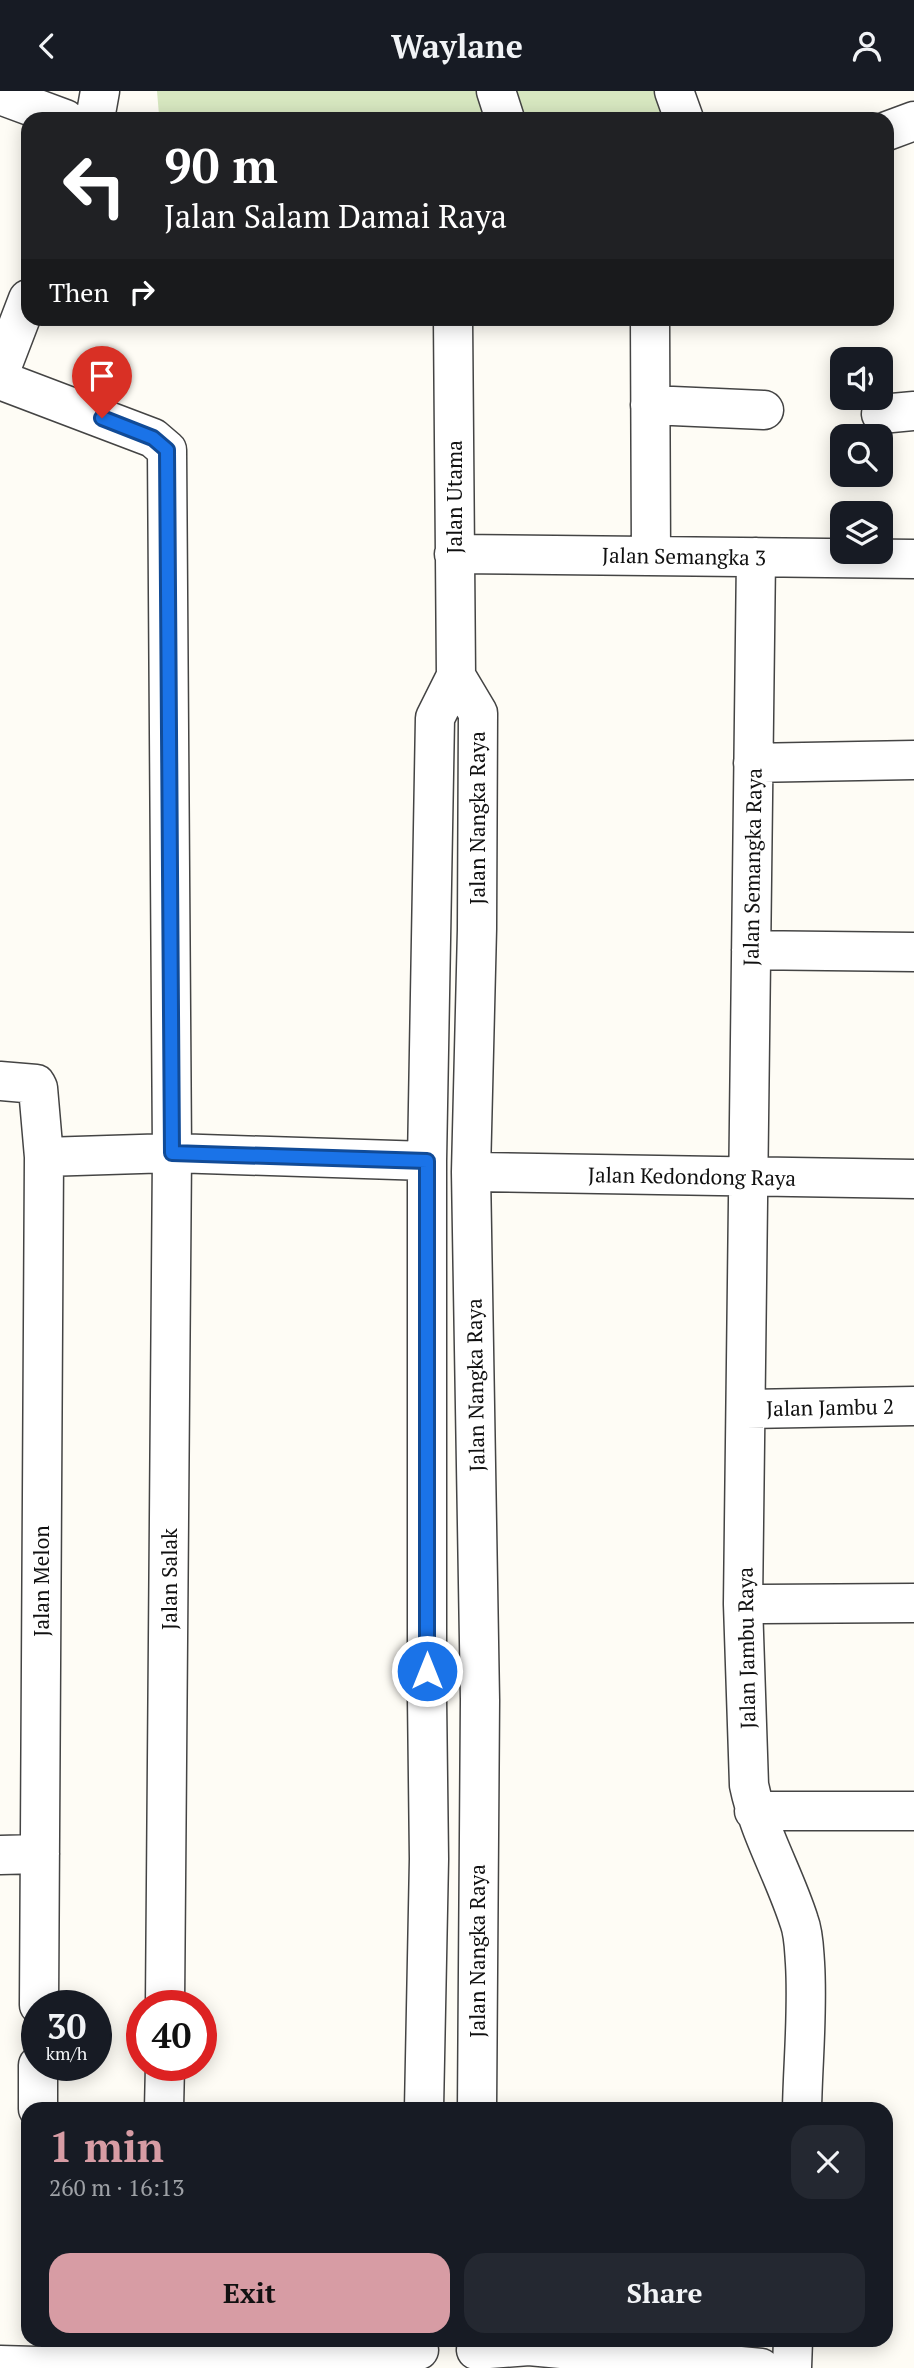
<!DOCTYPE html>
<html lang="en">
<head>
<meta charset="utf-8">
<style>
	body { margin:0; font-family:"PT Serif",serif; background:#242831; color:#f1f3f6; height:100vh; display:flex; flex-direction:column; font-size:26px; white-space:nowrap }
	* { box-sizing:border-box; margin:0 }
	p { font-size:23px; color:#9ea1a6 }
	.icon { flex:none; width:38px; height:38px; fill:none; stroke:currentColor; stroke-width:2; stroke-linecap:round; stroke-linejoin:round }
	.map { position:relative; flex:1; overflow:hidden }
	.drawer { position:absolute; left:21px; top:2011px; width:872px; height:245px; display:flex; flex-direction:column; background:#171b24; border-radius:21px; box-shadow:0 4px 18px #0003 }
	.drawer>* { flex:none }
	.guide { position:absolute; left:21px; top:21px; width:873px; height:214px; border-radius:21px; box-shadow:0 4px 18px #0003; background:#202124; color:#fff; overflow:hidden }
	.controls { position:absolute; left:830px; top:256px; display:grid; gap:14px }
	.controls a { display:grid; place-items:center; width:63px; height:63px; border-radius:14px; background:#171b24; box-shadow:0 4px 18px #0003; font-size:35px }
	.speed { position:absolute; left:21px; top:1899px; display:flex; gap:14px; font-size:35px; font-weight:700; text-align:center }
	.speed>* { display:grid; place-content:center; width:91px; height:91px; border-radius:50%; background:#171b24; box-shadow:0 4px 18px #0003; line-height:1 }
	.speed small { font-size:18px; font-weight:400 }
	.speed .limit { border:10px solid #d22; background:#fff; color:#111 }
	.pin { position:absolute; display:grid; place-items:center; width:60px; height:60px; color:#fff; margin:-72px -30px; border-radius:50% 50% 50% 0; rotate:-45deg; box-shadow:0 0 7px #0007 }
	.pin .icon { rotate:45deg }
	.me { position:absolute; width:77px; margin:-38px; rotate:0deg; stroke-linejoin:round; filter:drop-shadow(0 0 5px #0008) }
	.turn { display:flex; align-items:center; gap:24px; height:147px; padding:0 28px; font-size:32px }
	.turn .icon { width:91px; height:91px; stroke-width:2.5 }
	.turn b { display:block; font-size:49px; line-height:60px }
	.then { display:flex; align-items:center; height:66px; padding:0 28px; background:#0003; gap:14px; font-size:26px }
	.round { display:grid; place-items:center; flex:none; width:74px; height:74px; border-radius:21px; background:#242831 }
	.head { display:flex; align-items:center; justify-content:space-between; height:119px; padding:0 28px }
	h1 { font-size:42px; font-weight:600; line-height:52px; color:#d79ca4 }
	.cta { display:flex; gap:14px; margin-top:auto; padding:14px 28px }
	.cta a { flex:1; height:80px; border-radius:21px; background:#d79ca4; color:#111; font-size:28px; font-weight:600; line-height:80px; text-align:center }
	.cta a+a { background:#242831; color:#f1f3f6 }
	header { display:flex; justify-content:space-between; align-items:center; height:91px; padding:0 28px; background:#171b24; font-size:32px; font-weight:600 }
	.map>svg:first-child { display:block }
	.green { fill:#d7e7c0 }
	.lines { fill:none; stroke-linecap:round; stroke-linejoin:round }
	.minor-casing { stroke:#444; stroke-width:41 }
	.minor { stroke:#fff; stroke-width:38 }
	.route-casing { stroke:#114b97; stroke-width:18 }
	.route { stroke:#1a73e8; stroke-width:12 }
	.labels { text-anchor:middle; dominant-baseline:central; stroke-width:7; stroke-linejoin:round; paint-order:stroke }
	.street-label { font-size:21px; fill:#111; stroke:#fff }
</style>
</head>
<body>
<header><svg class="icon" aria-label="back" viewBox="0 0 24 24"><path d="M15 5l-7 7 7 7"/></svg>Waylane<svg class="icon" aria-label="person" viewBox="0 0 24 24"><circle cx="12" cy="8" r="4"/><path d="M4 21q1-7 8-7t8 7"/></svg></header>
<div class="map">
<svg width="914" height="2277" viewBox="0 0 914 2277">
	<rect width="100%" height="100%" fill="#fefcf5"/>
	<path class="green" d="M157,0H664L674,28H168L159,24Z"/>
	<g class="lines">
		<defs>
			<path id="minor" d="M496,0L505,28
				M674,0L684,28
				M0,4L65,28
				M95,28L100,0
				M887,40L914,30
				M650,228L651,465
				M0,281L28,208
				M0,289L153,347L167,359L172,1062L165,1914
				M650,314L764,319
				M881,323L914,320
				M454,463L914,468
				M756,466L743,1513L749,1694C759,1742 784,1783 799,1830C804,1843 804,1859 805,1872C808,1921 803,1969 802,2018
				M456,585L478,622L477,838L471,1081L480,1609L477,2018
				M753,672L914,669
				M751,859L914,861
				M0,990L36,993L38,997L44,1066L39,1914
				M44,1066L172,1062L427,1070
				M471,1081L914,1088
				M746,1318L914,1315
				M743,1513L914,1512
				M754,1720H914
				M0,1764L40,1763
				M38,2018V1974
				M164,2018L165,1974
				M424,2018L429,1768L427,1607V1070L435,627L456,585L453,228
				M476,2259L529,2255L761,2277
				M0,2274L36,2275L163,2259H419
				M792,2277L793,2249"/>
		</defs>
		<use href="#minor" class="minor-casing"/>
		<use href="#minor" class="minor"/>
	</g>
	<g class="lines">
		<defs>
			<path id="route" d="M102,327L153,347L167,359L172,1062L427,1070V1580"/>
		</defs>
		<use href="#route" class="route-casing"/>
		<use href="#route" class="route"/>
	</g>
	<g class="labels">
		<g class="street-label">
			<text transform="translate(454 406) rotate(-90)">Jalan Utama</text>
			<text transform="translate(684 465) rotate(1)">Jalan Semangka 3</text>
			<text transform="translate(477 727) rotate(-90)">Jalan Nangka Raya</text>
			<text transform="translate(752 776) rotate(-89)">Jalan Semangka Raya</text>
			<text transform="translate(692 1085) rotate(1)">Jalan Kedondong Raya</text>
			<text transform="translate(475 1294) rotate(-91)">Jalan Nangka Raya</text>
			<text transform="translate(830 1316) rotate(-1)">Jalan Jambu 2</text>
			<text transform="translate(169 1488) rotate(-90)">Jalan Salak</text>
			<text transform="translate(41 1490) rotate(-90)">Jalan Melon</text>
			<text transform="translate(746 1557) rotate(-91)">Jalan Jambu Raya</text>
			<text transform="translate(477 1860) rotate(-90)">Jalan Nangka Raya</text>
		</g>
	</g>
</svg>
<div class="controls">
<a><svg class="icon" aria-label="sound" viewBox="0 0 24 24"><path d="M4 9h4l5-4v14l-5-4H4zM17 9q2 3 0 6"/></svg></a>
<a><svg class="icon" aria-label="search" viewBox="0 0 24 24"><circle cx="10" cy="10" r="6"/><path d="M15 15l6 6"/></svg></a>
<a><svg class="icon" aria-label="layers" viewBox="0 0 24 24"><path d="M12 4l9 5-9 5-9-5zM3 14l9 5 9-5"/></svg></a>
</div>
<div class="speed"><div>30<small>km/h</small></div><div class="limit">40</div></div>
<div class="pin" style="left:102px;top:327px;background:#d93025"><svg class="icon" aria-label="arrive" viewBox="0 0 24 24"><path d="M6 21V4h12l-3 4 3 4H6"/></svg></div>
<svg class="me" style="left:427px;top:1580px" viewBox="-20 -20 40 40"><circle r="17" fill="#1a73e8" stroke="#fff" stroke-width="3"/><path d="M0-11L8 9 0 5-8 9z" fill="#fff"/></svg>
<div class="guide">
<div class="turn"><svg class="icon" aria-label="left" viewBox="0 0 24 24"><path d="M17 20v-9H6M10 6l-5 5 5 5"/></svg><div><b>90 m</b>Jalan Salam Damai Raya</div></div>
<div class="then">Then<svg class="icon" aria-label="right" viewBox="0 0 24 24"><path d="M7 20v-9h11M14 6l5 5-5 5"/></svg></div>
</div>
<section class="drawer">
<div class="head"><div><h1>1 min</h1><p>260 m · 16:13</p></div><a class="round"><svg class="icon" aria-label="close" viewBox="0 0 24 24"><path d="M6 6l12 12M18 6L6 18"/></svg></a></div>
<div class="cta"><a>Exit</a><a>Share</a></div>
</section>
</div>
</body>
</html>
